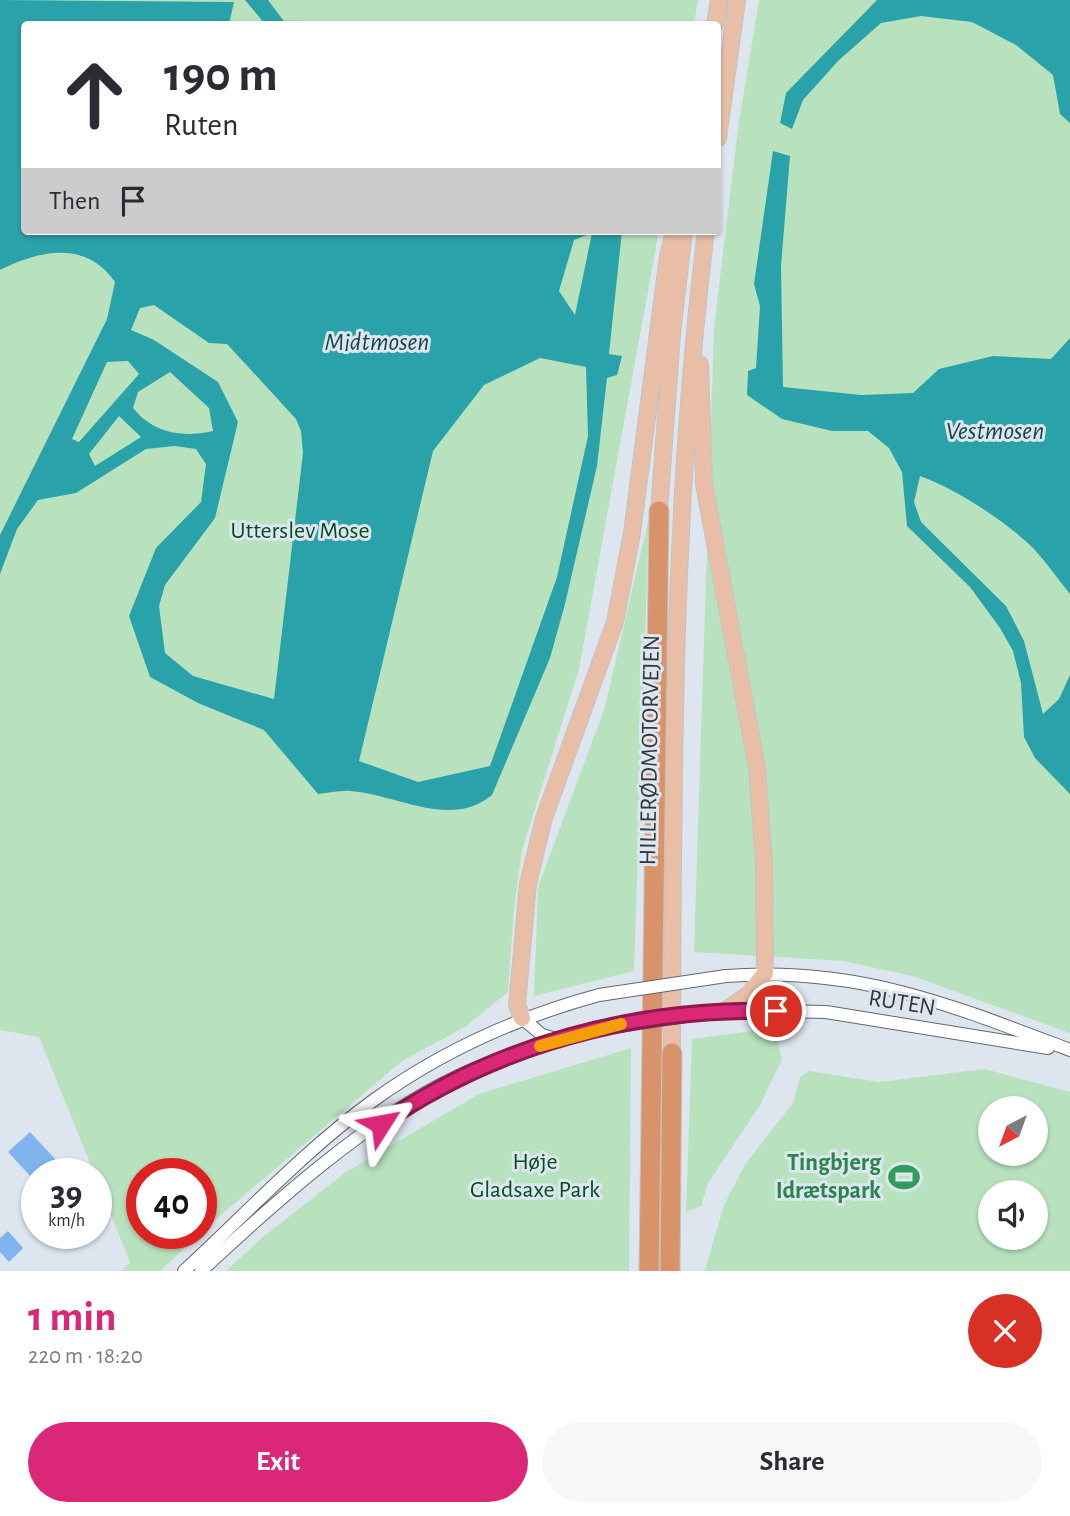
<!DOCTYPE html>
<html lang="en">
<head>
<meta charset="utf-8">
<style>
	body { margin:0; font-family:"Alegreya Sans",sans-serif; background:#f7f7f7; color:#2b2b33; height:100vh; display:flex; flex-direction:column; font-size:26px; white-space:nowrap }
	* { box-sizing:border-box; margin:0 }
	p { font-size:23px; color:#7c7c81 }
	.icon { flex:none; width:38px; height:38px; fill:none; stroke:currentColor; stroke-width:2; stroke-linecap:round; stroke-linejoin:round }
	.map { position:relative; height:1271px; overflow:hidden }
	.sheet { display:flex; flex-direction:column; background:#fff; flex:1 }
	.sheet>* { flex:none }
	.top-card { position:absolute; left:21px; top:21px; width:700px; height:214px; border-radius:7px; box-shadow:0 2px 5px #0004; background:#fff; color:#2b2b33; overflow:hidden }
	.needle { width:46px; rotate:221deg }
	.fabs { position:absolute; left:978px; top:1096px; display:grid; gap:14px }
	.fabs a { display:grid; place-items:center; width:70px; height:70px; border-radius:50%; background:#fff; box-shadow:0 2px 5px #0004; font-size:35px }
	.speed { position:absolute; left:21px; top:1158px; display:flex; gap:14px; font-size:35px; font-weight:700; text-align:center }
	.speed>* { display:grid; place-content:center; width:91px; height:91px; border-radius:50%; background:#fff; box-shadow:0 2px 5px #0004; line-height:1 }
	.speed small { font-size:18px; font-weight:400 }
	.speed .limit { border:10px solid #d22; background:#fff; color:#111 }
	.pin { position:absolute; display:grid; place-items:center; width:60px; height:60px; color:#fff; margin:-30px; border:4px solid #fff; border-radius:50%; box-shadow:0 2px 7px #0007 }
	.me { position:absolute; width:77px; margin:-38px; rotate:56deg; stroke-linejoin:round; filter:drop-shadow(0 0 5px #0008) }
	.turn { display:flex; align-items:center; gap:24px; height:147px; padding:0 28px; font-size:32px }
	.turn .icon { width:91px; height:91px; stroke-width:2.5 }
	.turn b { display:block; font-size:49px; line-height:60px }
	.then { display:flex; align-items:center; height:66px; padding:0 28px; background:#0003; gap:14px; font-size:26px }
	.round { display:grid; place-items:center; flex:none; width:74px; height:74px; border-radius:37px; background:#f7f7f7 }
	.summary { display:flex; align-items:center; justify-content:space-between; height:119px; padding:0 28px }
	h1 { font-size:42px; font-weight:600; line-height:52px; color:#db2777 }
	.cta { display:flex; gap:14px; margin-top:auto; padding:14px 28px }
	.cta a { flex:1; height:80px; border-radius:42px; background:#db2777; color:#fff; font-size:28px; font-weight:600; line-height:80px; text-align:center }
	.cta a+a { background:#f7f7f7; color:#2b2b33 }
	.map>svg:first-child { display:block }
	.green { fill:#b8e2be; fill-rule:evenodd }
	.water { fill:#2aa2a9; fill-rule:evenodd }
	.building { fill:#7fb4ee }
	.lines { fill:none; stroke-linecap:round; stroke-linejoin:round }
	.tertiary-casing { stroke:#60676f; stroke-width:14 }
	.primary-casing { stroke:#c2c3c4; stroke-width:18 }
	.motorway-casing { stroke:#c2c3c4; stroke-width:21 }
	.tertiary { stroke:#fff; stroke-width:12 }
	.primary { stroke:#e8bea6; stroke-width:16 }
	.motorway { stroke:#d9936b; stroke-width:19 }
	.tertiary-bridge-casing { stroke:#60676f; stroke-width:14; stroke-linecap:butt }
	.tertiary-bridge { stroke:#fff; stroke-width:12 }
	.route-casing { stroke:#8e194d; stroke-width:18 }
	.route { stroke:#db2777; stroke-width:12 }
	.slow { stroke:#f59e0b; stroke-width:12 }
	.labels { text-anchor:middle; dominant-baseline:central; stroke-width:6; stroke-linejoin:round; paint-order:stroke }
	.park-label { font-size:24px; fill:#024f1e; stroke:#dde5ef }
	.street-label { font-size:24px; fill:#34373b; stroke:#dde5ef }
	.leisure-label { font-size:24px; font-weight:bold; fill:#27864d; stroke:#dde5ef; text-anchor:end }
	.water-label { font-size:26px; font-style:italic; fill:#15474a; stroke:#dde5ef }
</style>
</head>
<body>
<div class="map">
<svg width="1070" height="1271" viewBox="0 0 1070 1271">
	<rect width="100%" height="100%" fill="#dde5ef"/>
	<path class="green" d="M0,0H698L694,24H24V231H659L579,669L522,850L514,909L508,992L465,1027L402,1061L201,1232V1174H142V1234H200L160,1271H122L130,1262L39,1037L0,1030Z
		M759,0H1070V1033L912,976L843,961L694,952L714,328L738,128Z
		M649,517L634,971L534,996L538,887L605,707Z
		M753,1031L778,1042L782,1060L760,1105L708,1183L701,1206L686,1212L692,1039Z
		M631,1048L629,1271H226L263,1237L346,1172L479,1094Z
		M985,1069L1070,1092V1271H705L724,1205L746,1163L793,1103L800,1077L809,1071L879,1082ZM990,1108H1036V1153H990ZM990,1192H1036V1237H990Z"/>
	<path class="water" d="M0,0L234,2L229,24H24V231H622L609,354L622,356L617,375L607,378L597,466L565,604L550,658L492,795C451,829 398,795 351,791C341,790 329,793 318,794L264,730L198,703L150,677L129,616L156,548L201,502L206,464L196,449L175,446L146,449L76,493L38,500L17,529L0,574V535L107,319L115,282C86,240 40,250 0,270ZM592,233L575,315L559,291L574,240ZM154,305L209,343L227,344L296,419L301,431L303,453L274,699L193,676L165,653L159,606L165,585L215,518L238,422L218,382L154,340L131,330L140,308ZM540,358L586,367L588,436L557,577L490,766L418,782L359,761L433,451L484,385ZM128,361L139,374L79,442L72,439L107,362ZM170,372L209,408L213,431C182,438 153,433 133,408L138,392ZM119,416L141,437L95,466L89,454Z
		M245,0H268L286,24H265Z
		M877,0H1070V123L1060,114L1053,75L1016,45L972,22L921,16L881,23L838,61L803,100L792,129L780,123L786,93Z
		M773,151L790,156L781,266L783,387L861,395L913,393L939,369L993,356L1051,359L1070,338V594C1058,579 1046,562 1033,548C1004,520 956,489 920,476L914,502L921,522L1006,606L1024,641L1043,714L1059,699L1070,675V794L1035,758L1024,737L1021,683L1013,651L1000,628L970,587L907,526L902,472L889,448L868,431H832L782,419L747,395L748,371L756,368L760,306L754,284Z"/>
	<path class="building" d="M30,1132L56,1160L37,1174L34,1180L8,1152Z
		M35,1200L37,1202V1227L22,1211Z
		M8,1231L23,1248L9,1262L0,1252V1238Z"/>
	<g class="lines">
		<defs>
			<path id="tertiary" d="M726,976C857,966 951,1005 1070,1050
				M726,1010L826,1012L1048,1048
				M522,1018L542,1035L560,1040
				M184,1271C246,1214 305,1150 374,1100C442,1051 518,1017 599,995
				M201,1271C273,1204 367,1119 456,1077C501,1056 551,1042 599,1029"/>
			<path id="primary" d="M715,24L719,0
				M718,138L737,0
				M700,364L704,484L757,768L764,863L765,973L750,993L726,1010
				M659,511L672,334L684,231
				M522,1018L517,1005L528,884L544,818L615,622L632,533L668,256L674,231
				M672,1053C673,778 672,504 706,231"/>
			<path id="motorway" d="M649,1271L659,511
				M670,1271L672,1053"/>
		</defs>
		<use href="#tertiary" class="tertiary-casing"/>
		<use href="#primary" class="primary-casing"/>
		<use href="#motorway" class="motorway-casing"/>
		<use href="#tertiary" class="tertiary"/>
		<use href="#primary" class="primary"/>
		<use href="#motorway" class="motorway"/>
		<defs>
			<path id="tertiary-bridge" d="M599,995L726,976
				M599,1029L726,1010"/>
		</defs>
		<use href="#tertiary-bridge" class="tertiary-bridge-casing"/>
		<use href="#tertiary-bridge" class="tertiary-bridge"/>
	</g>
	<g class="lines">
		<defs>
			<path id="route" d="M381,1124C498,1044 634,1008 776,1011"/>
		</defs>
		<use href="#route" class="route-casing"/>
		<use href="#route" class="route"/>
		<path class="slow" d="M540,1046L621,1024"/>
	</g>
	<defs>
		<symbol id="stadium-bare" viewBox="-9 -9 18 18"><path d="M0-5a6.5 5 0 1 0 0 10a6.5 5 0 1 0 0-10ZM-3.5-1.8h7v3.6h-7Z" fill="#2e9e5b" stroke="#dde5ef" stroke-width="2.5" paint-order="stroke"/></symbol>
	</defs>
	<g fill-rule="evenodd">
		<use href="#stadium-bare" x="882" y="1155" width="44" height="44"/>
	</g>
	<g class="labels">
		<g class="park-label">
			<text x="300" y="531">Utterslev Mose</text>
			<text x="535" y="1162">Høje<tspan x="535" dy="28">Gladsaxe Park</tspan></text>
		</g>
		<g class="street-label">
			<text transform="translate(650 750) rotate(-89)">HILLERØDMOTORVEJEN</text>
			<text transform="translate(902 1003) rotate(9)">RUTEN</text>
		</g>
		<g class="leisure-label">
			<text x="881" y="1163">Tingbjerg<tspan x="881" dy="28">Idrætspark</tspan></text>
		</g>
		<g class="water-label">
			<text x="377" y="342">Midtmosen</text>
			<text x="995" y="431">Vestmosen</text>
		</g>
	</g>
</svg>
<div class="fabs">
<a><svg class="needle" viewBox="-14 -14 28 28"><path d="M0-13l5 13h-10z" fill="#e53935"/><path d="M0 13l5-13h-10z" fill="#7c7c81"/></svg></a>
<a><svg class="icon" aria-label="sound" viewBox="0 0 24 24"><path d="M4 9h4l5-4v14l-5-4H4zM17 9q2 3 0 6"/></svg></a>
</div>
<div class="speed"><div>39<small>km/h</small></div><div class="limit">40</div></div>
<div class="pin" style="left:776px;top:1011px;background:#d93025"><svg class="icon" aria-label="arrive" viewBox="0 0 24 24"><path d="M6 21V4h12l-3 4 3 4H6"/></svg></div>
<svg class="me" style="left:381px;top:1124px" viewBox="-20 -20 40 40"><path d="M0-17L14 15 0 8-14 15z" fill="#db2777" stroke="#fff" stroke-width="4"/></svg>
<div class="top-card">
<div class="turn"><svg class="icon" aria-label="ahead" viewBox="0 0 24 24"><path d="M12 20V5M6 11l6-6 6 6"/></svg><div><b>190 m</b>Ruten</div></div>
<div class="then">Then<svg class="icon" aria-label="arrive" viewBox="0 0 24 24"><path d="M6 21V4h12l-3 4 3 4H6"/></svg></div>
</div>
</div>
<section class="sheet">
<div class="summary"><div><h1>1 min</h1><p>220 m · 18:20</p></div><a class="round" style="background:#d93025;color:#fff"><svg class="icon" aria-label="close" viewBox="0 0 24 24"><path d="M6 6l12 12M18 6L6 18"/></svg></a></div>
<div class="cta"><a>Exit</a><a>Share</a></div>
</section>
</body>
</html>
